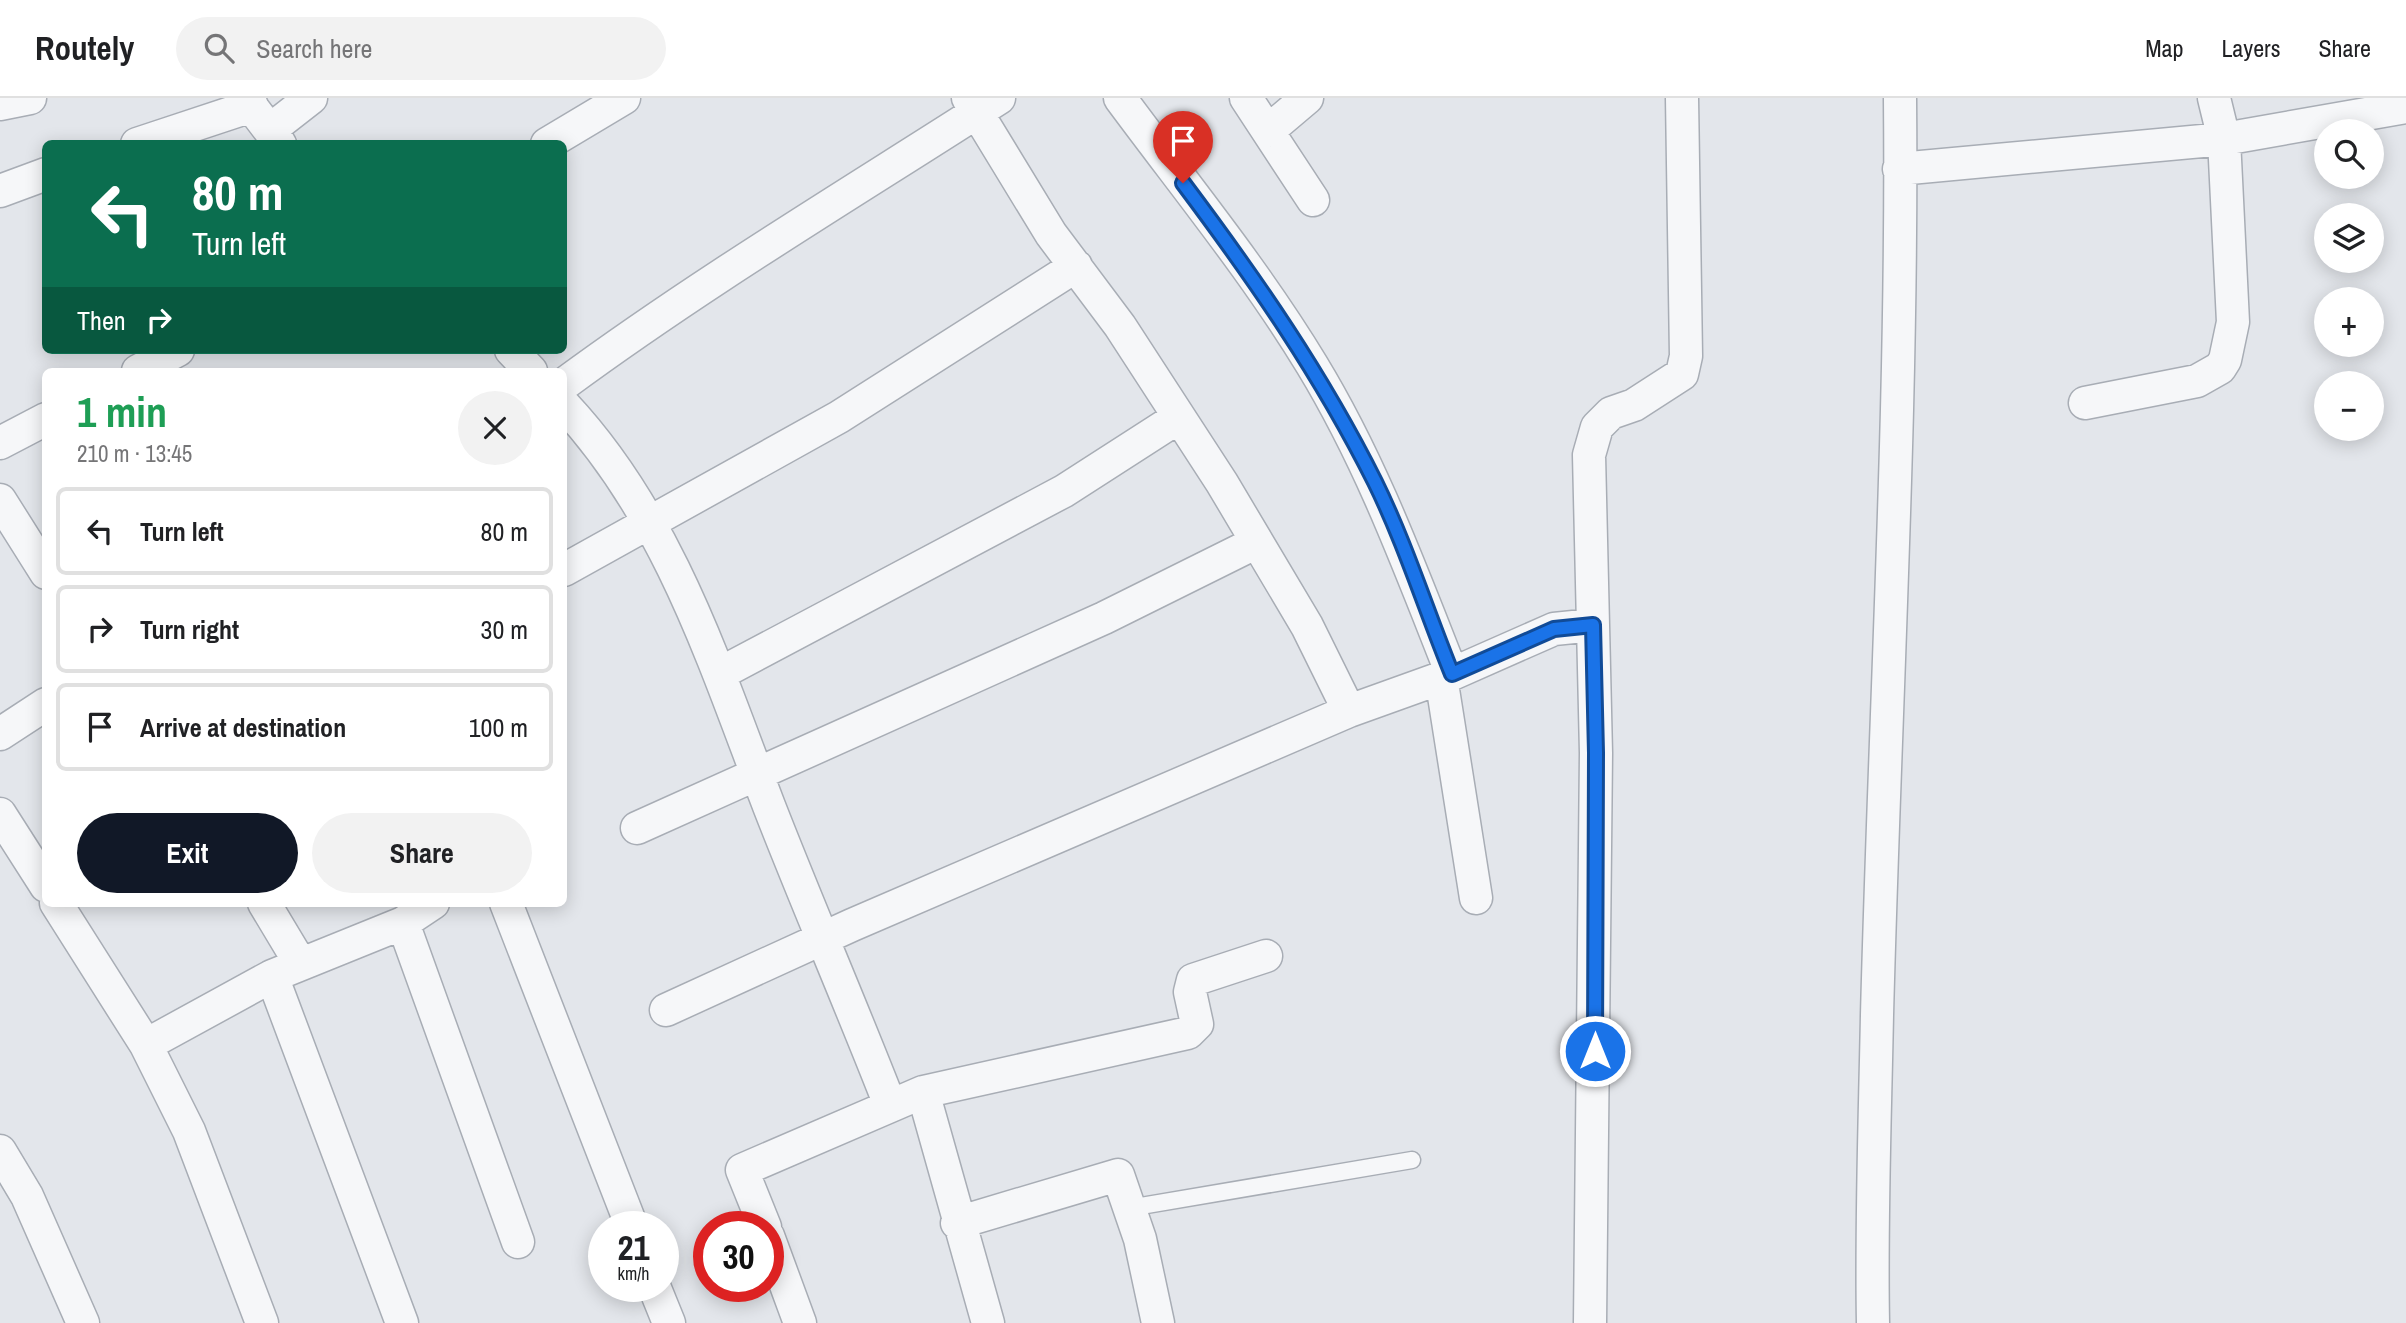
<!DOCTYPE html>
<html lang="en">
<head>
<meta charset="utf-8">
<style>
	body { margin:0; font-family:"Archivo Narrow",sans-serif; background:#f2f2f2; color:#202124; height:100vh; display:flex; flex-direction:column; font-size:26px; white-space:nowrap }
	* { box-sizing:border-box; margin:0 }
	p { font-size:23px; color:#757577 }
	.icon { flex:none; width:38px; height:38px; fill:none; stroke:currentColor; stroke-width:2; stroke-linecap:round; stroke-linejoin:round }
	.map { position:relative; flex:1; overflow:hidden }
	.drawer { position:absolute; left:42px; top:270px; width:525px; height:539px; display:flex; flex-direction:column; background:#fff; border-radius:10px; box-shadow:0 4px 18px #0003 }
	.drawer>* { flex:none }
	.banner { position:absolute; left:42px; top:42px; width:525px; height:214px; border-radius:10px; box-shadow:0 4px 18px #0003; background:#0b6e4f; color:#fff; overflow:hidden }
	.fabs { position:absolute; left:2314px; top:21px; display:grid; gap:14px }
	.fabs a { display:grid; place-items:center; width:70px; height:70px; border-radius:50%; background:#fff; box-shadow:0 4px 18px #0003; font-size:35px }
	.speed { position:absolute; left:588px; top:1113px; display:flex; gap:14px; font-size:35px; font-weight:700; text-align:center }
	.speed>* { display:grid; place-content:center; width:91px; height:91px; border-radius:50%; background:#fff; box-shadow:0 4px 18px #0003; line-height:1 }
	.speed small { font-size:18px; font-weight:400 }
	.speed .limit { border:10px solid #d22; background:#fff; color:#111 }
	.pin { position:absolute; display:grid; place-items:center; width:60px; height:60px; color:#fff; margin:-72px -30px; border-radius:50% 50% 50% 0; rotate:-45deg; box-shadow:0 0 7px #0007 }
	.pin .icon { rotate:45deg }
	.me { position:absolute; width:77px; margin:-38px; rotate:0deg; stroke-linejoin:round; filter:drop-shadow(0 0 5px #0008) }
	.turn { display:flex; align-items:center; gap:24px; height:147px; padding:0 35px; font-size:32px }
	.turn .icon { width:91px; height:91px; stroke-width:2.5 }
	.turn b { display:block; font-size:49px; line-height:60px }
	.then { display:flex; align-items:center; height:66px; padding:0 35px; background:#0003; gap:14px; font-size:26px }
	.round { display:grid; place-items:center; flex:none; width:74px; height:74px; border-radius:37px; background:#f2f2f2 }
	.overview { display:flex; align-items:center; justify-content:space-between; height:119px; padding:0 35px }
	h1 { font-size:42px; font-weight:700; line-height:52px; color:#1e9e55 }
	.cta { display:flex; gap:14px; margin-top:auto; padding:14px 35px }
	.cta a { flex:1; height:80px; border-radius:42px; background:#111827; color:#fff; font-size:28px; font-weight:700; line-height:80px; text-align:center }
	.cta a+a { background:#f2f2f2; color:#202124 }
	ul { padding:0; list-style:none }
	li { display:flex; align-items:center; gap:21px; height:88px; margin:0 14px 10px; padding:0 21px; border:4px solid #e0e0e0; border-radius:10px }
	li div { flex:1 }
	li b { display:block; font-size:26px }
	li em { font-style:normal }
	header { display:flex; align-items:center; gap:42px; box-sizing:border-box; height:98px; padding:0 35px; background:#fff; border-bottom:2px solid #e0e0e0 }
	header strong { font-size:33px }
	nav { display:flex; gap:38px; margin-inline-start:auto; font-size:24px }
	.search { width:490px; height:63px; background:#f2f2f2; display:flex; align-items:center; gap:18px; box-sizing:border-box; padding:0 24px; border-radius:38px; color:#757577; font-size:26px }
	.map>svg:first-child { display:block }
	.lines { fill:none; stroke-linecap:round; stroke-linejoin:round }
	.lane-casing { stroke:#a8adb5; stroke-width:19 }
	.street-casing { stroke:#a8adb5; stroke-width:35 }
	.lane { stroke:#f6f7f9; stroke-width:16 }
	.street { stroke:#f6f7f9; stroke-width:32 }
	.route-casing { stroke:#114b97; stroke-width:18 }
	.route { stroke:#1a73e8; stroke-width:12 }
</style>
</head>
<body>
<header>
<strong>Routely</strong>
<div class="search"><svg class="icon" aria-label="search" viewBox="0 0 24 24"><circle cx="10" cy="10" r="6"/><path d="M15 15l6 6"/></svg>Search here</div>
<nav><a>Map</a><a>Layers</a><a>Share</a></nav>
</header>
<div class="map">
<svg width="2406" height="1225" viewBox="0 0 2406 1225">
	<rect width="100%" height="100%" fill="#e3e6eb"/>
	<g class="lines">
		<defs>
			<path id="lane" d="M1129,1110L1412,1062"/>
			<path id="street" d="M245,0L280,46
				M968,0L1051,136L1120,228L1222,385L1307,528L1349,613
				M1120,0C1185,88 1255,173 1312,267C1371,364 1410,470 1452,576
				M1246,0L1313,102
				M0,6L30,0
				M270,32L311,0
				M1268,33L1307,0
				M137,46L252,8
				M547,46L624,0
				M1899,71L2224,41L2406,9
				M0,93L46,76
				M511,252L531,273
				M138,273L178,252
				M564,286C704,183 853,94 999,0
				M2085,305L2197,283L2220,270L2225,262L2233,224L2224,41L2214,0
				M564,307C669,419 715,567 769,708C808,808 851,907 890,1007
				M0,345L46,321
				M0,402L46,475
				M564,472L839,319L1076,168
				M719,576L1064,393L1179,319
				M1441,579L1476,800
				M0,636L46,606
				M0,716L46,788
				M637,730L1104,520L1257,444
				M56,805L146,947L189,1033L262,1225
				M264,805L300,865
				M506,805L632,1129
				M403,825L518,1144
				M666,912L852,827L1349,613L1452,576L1554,531L1593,527
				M146,947L272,878
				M923,994L988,1225
				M0,1053L27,1098L83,1225
				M957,1125L1118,1077L1140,1141L1158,1225
				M765,1129L742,1072L923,994L1188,935L1197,926L1190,894L1193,882L1266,858
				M768,1138L800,1225
				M654,1188L669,1225
				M402,1225L272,878L403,825L433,805
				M1590,1225L1596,655L1589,357L1597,329L1611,315L1634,307L1682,276L1686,258L1682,0
				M1873,1225C1871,1122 1875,1020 1877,917C1885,611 1903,306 1900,0"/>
		</defs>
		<use href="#lane" class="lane-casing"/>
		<use href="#street" class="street-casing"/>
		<use href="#lane" class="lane"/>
		<use href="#street" class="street"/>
	</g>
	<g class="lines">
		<defs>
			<path id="route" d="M1183,85C1255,181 1321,276 1375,384C1405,445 1426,512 1452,576L1554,531L1593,527L1596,655L1595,953"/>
		</defs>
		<use href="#route" class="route-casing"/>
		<use href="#route" class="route"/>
	</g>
</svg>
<div class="fabs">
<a><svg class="icon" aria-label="search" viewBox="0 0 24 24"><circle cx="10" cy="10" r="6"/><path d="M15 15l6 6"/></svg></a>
<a><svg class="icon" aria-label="layers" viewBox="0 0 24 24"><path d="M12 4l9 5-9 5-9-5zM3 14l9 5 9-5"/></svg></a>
<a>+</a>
<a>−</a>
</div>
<div class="speed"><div>21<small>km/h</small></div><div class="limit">30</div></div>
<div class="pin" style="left:1183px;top:85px;background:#d93025"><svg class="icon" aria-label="arrive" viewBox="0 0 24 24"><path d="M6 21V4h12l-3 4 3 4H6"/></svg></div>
<svg class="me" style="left:1595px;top:953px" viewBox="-20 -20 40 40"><circle r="17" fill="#1a73e8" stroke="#fff" stroke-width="3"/><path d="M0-11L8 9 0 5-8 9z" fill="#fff"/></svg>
<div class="banner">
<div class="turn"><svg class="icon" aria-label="left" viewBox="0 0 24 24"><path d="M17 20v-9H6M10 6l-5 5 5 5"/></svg><div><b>80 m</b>Turn left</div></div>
<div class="then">Then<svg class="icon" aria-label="right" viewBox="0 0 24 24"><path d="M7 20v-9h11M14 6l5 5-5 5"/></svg></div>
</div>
<section class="drawer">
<div class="overview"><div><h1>1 min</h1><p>210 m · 13:45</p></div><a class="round"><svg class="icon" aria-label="close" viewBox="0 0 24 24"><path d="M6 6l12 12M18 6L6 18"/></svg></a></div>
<ul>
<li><svg class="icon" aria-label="left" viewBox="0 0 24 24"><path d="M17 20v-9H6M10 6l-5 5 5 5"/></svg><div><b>Turn left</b></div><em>80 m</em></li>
<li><svg class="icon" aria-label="right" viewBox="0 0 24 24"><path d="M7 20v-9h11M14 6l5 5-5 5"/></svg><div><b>Turn right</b></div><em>30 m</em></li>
<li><svg class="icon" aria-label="arrive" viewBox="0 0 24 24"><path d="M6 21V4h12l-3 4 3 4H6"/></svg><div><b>Arrive at destination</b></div><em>100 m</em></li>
</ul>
<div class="cta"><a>Exit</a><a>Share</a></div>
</section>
</div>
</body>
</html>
